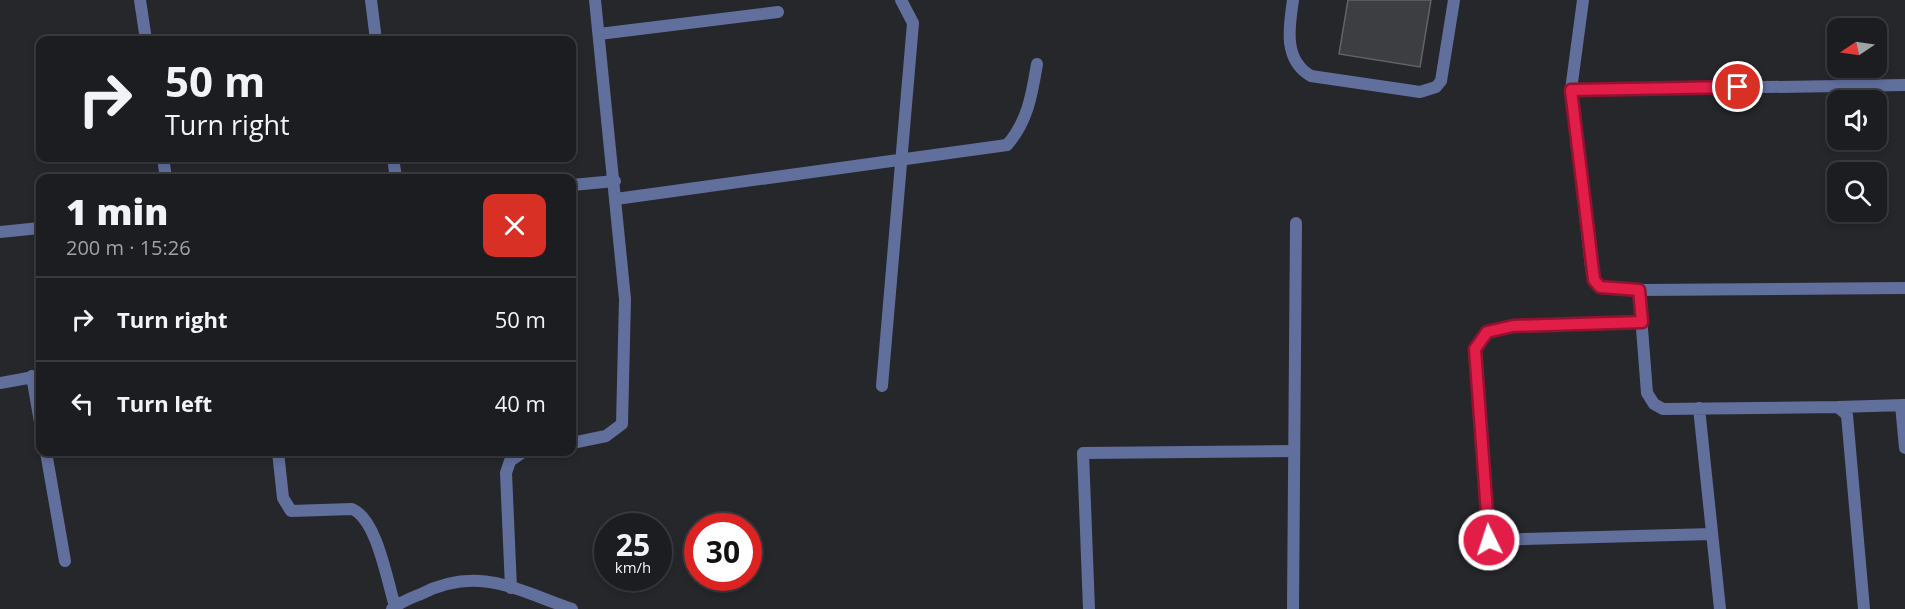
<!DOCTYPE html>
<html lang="en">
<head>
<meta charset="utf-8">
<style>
	body { margin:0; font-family:"Open Sans",sans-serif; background:#292a2d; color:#f1f3f6; height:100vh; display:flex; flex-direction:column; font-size:22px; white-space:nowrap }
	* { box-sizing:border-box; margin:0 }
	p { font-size:20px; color:#a0a2a5 }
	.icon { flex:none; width:33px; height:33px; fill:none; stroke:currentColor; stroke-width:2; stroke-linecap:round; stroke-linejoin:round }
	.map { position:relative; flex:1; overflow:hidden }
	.side { position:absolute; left:36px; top:174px; width:540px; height:282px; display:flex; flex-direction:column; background:#1c1d20; border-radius:12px; box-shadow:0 3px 9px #0003,0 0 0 2px #3a3b3e }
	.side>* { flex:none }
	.hud { position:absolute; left:36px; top:36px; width:540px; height:126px; border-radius:12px; box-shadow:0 3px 9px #0003,0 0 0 2px #3a3b3e; background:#1c1d20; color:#f1f3f6; overflow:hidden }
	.needle { width:39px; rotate:257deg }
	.controls { position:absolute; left:1827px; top:18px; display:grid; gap:12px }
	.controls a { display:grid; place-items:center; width:60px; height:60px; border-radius:12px; background:#1c1d20; box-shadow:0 3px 9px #0003,0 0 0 2px #3a3b3e; font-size:30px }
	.speed { position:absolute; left:594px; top:513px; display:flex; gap:12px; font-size:30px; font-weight:700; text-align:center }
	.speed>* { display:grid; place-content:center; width:78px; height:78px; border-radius:50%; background:#1c1d20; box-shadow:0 3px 9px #0003,0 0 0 2px #3a3b3e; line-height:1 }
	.speed small { font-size:15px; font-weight:400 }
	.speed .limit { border:9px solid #d22; background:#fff; color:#111 }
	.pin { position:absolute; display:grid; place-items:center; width:51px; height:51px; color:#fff; margin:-26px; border:3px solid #fff; border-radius:50%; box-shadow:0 2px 6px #0007 }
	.me { position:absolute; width:66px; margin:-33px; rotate:356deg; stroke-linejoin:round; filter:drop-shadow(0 0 4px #0008) }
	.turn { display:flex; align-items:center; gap:21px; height:126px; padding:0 30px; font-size:27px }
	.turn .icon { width:78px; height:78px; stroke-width:2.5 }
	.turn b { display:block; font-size:42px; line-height:51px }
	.round { display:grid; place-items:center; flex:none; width:63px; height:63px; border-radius:12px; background:#292a2d }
	.overview { display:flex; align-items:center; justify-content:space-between; height:102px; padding:0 30px }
	h1 { font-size:36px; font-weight:800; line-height:45px }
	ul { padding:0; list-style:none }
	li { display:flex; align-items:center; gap:18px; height:84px; padding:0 30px; border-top:2px solid #3a3b3e }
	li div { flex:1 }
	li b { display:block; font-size:22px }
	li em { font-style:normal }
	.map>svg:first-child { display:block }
	.building { fill:#3d3e42; stroke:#626468; stroke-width:1.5 }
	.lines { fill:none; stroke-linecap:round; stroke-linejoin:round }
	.lane { stroke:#616f9d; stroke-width:12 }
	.street { stroke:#616f9d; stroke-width:12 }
	.route-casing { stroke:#92132f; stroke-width:15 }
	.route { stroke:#e11d48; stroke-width:10 }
</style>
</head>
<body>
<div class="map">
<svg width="1905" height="609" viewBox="0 0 1905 609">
	<rect width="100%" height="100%" fill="#26272b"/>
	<path class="building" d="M1348,0H1431L1420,67L1339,54Z"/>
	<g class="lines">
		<path class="lane" d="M599,34L778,12
			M1007,145C1028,121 1032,94 1037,64
			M1089,609L1083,453L1294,451"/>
		<path class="street" d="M140,0L146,40
			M371,0L376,40
			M1293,0C1289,27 1283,60 1311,76L1420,92L1436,87L1441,81L1454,0
			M1583,0L1571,90L1591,267L1594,280L1600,287L1639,290L1905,288
			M1571,90L1905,85
			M163,158L166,178
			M393,158L396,178
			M572,185L615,181
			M616,199L1007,145
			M0,232L40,228
			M1639,290L1647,393L1654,404L1663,409L1838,407L1847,415L1864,609
			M1642,322L1513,326L1487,332L1475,349L1489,540L1712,534
			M32,376L40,422
			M0,383L39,376
			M882,386L913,23L901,0
			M1901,405L1905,448
			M1838,407L1905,405
			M1699,408L1720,609
			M572,443L606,436L622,424L625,299L595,0
			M46,452L65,561
			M278,452L283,498L291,511L352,509C377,519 387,581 395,606
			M511,588L506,473L510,461L523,452
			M392,609C400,602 411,598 421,594C478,565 517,590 572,609
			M1293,609L1296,223"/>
	</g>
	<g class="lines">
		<defs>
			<path id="route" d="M1489,540L1475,349L1487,332L1513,326L1642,322L1639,290L1600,287L1594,280L1571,90L1738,87"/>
		</defs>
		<use href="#route" class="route-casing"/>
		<use href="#route" class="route"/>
	</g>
</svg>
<div class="controls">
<a><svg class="needle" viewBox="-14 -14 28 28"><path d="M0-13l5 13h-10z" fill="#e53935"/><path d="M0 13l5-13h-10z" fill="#a0a2a5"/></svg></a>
<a><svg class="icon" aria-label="sound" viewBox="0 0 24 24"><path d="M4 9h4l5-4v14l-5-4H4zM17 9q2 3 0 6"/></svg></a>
<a><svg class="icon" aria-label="search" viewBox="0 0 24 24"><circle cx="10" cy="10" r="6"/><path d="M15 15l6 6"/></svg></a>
</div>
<div class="speed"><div>25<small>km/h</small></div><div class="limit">30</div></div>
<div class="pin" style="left:1738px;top:87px;background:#d93025"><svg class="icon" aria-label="arrive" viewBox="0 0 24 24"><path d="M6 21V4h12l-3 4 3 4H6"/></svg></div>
<svg class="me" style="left:1489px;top:540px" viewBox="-20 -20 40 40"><circle r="17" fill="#e11d48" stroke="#fff" stroke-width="3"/><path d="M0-11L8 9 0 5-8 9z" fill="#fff"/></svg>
<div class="hud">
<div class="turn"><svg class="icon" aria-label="right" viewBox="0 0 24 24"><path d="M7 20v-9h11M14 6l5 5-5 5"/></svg><div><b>50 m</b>Turn right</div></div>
</div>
<section class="side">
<div class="overview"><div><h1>1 min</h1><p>200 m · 15:26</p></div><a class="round" style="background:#d93025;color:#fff"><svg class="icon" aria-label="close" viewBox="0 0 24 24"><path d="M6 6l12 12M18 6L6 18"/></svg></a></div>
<ul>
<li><svg class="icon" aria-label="right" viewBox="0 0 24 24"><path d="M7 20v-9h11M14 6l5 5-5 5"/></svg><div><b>Turn right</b></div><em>50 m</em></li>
<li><svg class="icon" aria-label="left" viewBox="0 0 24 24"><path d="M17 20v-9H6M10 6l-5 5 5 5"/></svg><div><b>Turn left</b></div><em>40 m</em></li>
</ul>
</section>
</div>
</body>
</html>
